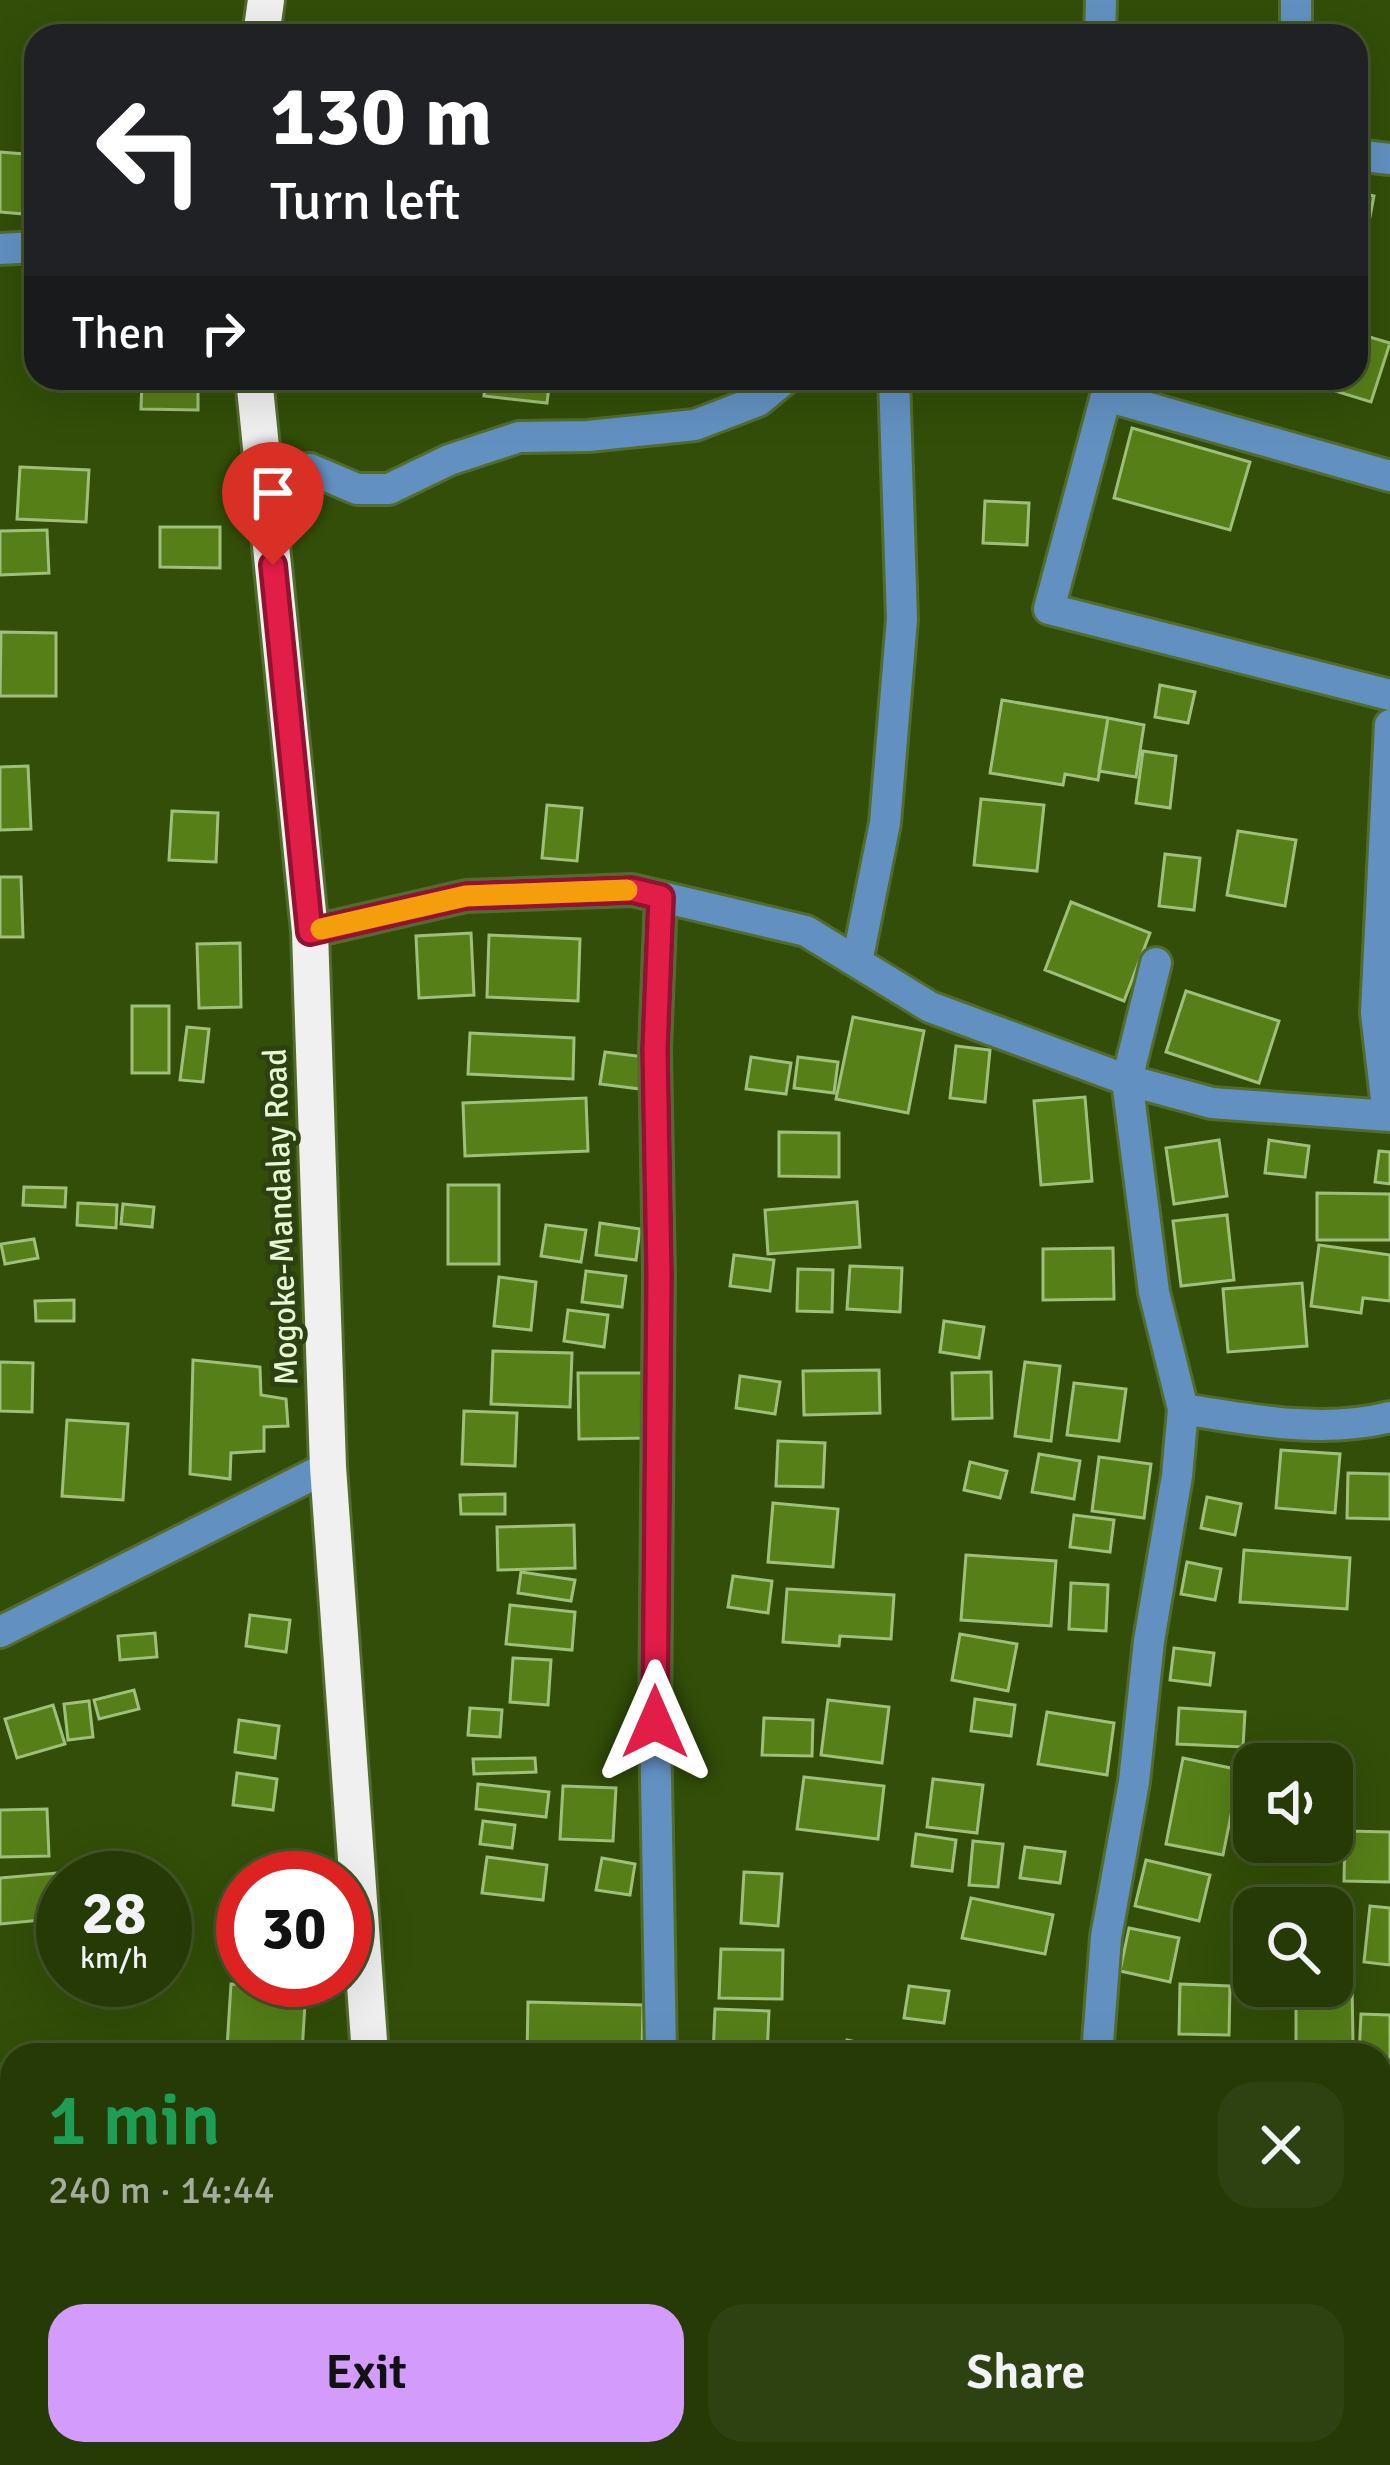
<!DOCTYPE html>
<html lang="en">
<head>
<meta charset="utf-8">
<style>
	body { margin:0; font-family:Signika,sans-serif; background:#2e4110; color:#f1f3f6; height:100vh; display:flex; flex-direction:column; font-size:45px; white-space:nowrap }
	* { box-sizing:border-box; margin:0 }
	p { font-size:39px; color:#a4ad9b }
	.icon { flex:none; width:66px; height:66px; fill:none; stroke:currentColor; stroke-width:2; stroke-linecap:round; stroke-linejoin:round }
	.map { position:relative; flex:1; overflow:hidden }
	.sheet { position:absolute; left:0px; top:2043px; width:1392px; height:423px; display:flex; flex-direction:column; background:#263a06; border-radius:36px 36px 0 0; box-shadow:0 12px 48px #0002,0 0 0 3px #425428 }
	.sheet>* { flex:none }
	.hud { position:absolute; left:24px; top:24px; width:1344px; height:366px; border-radius:36px; box-shadow:0 12px 48px #0002,0 0 0 3px #425428; background:#202124; color:#fff; overflow:hidden }
	.buttons { position:absolute; left:1233px; top:1743px; display:grid; gap:24px }
	.buttons a { display:grid; place-items:center; width:120px; height:120px; border-radius:24px; background:#263a06; box-shadow:0 12px 48px #0002,0 0 0 3px #425428; font-size:60px }
	.speed { position:absolute; left:36px; top:1851px; display:flex; gap:24px; font-size:60px; font-weight:700; text-align:center }
	.speed>* { display:grid; place-content:center; width:156px; height:156px; border-radius:50%; background:#263a06; box-shadow:0 12px 48px #0002,0 0 0 3px #425428; line-height:1 }
	.speed small { font-size:30px; font-weight:400 }
	.speed .limit { border:18px solid #d22; background:#fff; color:#111 }
	.pin { position:absolute; display:grid; place-items:center; width:102px; height:102px; color:#fff; margin:-123px -51px; border-radius:50% 50% 50% 0; rotate:-45deg; box-shadow:0 0 12px #0007 }
	.pin .icon { rotate:45deg }
	.me { position:absolute; width:132px; margin:-66px; rotate:0deg; stroke-linejoin:round; filter:drop-shadow(0 0 9px #0008) }
	.turn { display:flex; align-items:center; gap:42px; height:252px; padding:0 48px; font-size:54px }
	.turn .icon { width:156px; height:156px; stroke-width:2.5 }
	.turn b { display:block; font-size:84px; line-height:102px }
	.then { display:flex; align-items:center; height:114px; padding:0 48px; background:#0003; gap:24px; font-size:45px }
	.round { display:grid; place-items:center; flex:none; width:126px; height:126px; border-radius:36px; background:#2e4110 }
	.summary { display:flex; align-items:center; justify-content:space-between; height:204px; padding:0 48px }
	h1 { font-size:72px; font-weight:600; line-height:90px; color:#1e9e55 }
	.cta { display:flex; gap:24px; margin-top:auto; padding:24px 48px }
	.cta a { flex:1; height:138px; border-radius:36px; background:#d39cfc; color:#111; font-size:48px; font-weight:600; line-height:138px; text-align:center }
	.cta a+a { background:#2e4110; color:#f1f3f6 }
	.map>svg:first-child { display:block }
	.building { fill:#567f18; stroke:#9ec07c; stroke-width:3 }
	.lines { fill:none; stroke-linecap:round; stroke-linejoin:round }
	.minor-casing { stroke:#526c2d; stroke-width:36 }
	.highway-casing { stroke:#526c2d; stroke-width:42 }
	.minor { stroke:#6291c1; stroke-width:30 }
	.highway { stroke:#f0f0f0; stroke-width:36 }
	.route-casing { stroke:#92132f; stroke-width:30 }
	.route { stroke:#e11d48; stroke-width:21 }
	.slow { stroke:#f59e0b; stroke-width:21 }
	.labels { text-anchor:middle; dominant-baseline:central; stroke-width:10; stroke-linejoin:round; paint-order:stroke }
	.street-label { font-size:33px; fill:#e5f7d4; stroke:#2c410f }
</style>
</head>
<body>
<div class="map">
<svg width="1390" height="2465" viewBox="0 0 1390 2465">
	<rect width="100%" height="100%" fill="#324e08"/>
	<path class="building" d="M0,152L36,155V215L0,212Z
		M1356,192L1374,196L1368,227L1356,225Z
		M1356,333L1390,343L1371,402L1332,390L1336,378H1356Z
		M142,378H198V410L141,409Z
		M486,378H550L547,403L484,396Z
		M1132,428L1250,462L1230,530L1114,498Z
		M20,467L89,470L86,522L17,519Z
		M985,501L1029,503L1027,545L983,543Z
		M160,527H220V568L160,567Z
		M47,530L49,573L0,575V531Z
		M1,632L56,633V696H0Z
		M1160,685L1195,692L1188,723L1155,717Z
		M1002,700L1108,718L1098,780L1065,774L1063,785L990,773Z
		M1108,718L1144,725L1136,777L1099,771Z
		M1143,751L1176,756L1170,808L1136,803Z
		M28,766L31,829L0,830V767Z
		M981,799L1044,805L1037,871L974,865Z
		M547,805L582,808L577,861L542,858Z
		M172,811L218,813L216,862L169,860Z
		M1238,831L1296,840L1285,906L1227,895Z
		M1165,854L1200,858L1194,910L1159,906Z
		M0,877H21L23,937H0Z
		M1071,902L1150,933L1124,1001L1045,970Z
		M471,933L474,995L419,998L416,936Z
		M489,935L580,939L578,1001L487,997Z
		M240,943L241,1007L199,1008L197,944Z
		M1186,991L1279,1021L1259,1083L1166,1052Z
		M132,1006H169V1073H132Z
		M853,1017L924,1031L908,1113L836,1099Z
		M187,1027L209,1029L203,1082L180,1080Z
		M470,1033L574,1038L573,1079L468,1074Z
		M956,1046L990,1050L985,1102L950,1098Z
		M605,1052L645,1057L640,1089L600,1084Z
		M751,1057L791,1063L786,1094L746,1089Z
		M798,1057L838,1062L834,1093L794,1088Z
		M1085,1097L1092,1181L1041,1185L1034,1101Z
		M586,1098L588,1151L465,1156L463,1103Z
		M779,1132L839,1133V1177L779,1176Z
		M1219,1140L1227,1196L1174,1204L1166,1148Z
		M1269,1140L1309,1146L1305,1177L1265,1173Z
		M1379,1151L1390,1152V1184L1375,1182Z
		M448,1185H499V1264H448Z
		M24,1187L66,1188L65,1207L23,1205Z
		M1317,1193L1390,1194V1240H1317Z
		M857,1202L860,1247L768,1254L765,1210Z
		M78,1203L117,1205L116,1228L77,1225Z
		M123,1204L154,1207L152,1227L121,1224Z
		M1227,1215L1234,1280L1181,1286L1173,1221Z
		M600,1223L640,1229L636,1260L596,1255Z
		M546,1225L586,1230L581,1262L541,1256Z
		M34,1239L38,1258L5,1264L1,1244Z
		M1319,1245L1390,1255V1301L1363,1298L1361,1313L1311,1306Z
		M1113,1248L1114,1299L1043,1300V1249Z
		M734,1255L774,1260L770,1291L730,1286Z
		M850,1266L902,1268L900,1312L847,1309Z
		M798,1269L833,1270L832,1312L797,1311Z
		M586,1271L626,1276L622,1307L582,1302Z
		M499,1277L536,1282L531,1330L494,1326Z
		M1302,1283L1307,1346L1228,1352L1223,1289Z
		M74,1300V1321H36L35,1301Z
		M568,1310L608,1315L604,1347L564,1341Z
		M944,1321L984,1327L979,1358L940,1352Z
		M493,1351L572,1353L570,1407L491,1404Z
		M193,1360L260,1367L261,1395L286,1399L288,1426L264,1427V1451L231,1453L230,1479L190,1474Z
		M0,1362L33,1363L32,1412L0,1411Z
		M1025,1362L1060,1366L1051,1441L1015,1436Z
		M879,1370L880,1413L804,1415L803,1371Z
		M991,1372L992,1418L953,1419L952,1373Z
		M578,1373H652L653,1438L579,1439Z
		M740,1376L780,1382L775,1414L736,1408Z
		M1074,1383L1126,1389L1119,1441L1067,1435Z
		M464,1411L517,1413L515,1466L462,1464Z
		M67,1420L128,1424L123,1500L62,1496Z
		M778,1441L825,1443L823,1487L776,1486Z
		M1281,1450L1340,1454L1335,1513L1276,1508Z
		M1039,1454L1080,1461L1074,1499L1032,1492Z
		M1099,1457L1151,1464L1144,1518L1092,1511Z
		M970,1462L1007,1471L1000,1498L964,1490Z
		M1348,1473L1390,1474V1519L1347,1518Z
		M505,1494V1514H461L460,1495Z
		M1207,1497L1241,1504L1235,1535L1201,1528Z
		M773,1503L838,1509L833,1567L768,1562Z
		M1074,1515L1114,1520L1110,1552L1070,1547Z
		M574,1525L575,1568L498,1570L497,1527Z
		M1244,1550L1350,1558L1347,1609L1240,1602Z
		M966,1555L1056,1561L1051,1626L961,1620Z
		M1187,1562L1221,1569L1215,1600L1181,1594Z
		M521,1572L575,1580L571,1601L518,1593Z
		M733,1576L772,1581L768,1613L728,1607Z
		M1071,1583L1108,1585L1106,1631L1069,1629Z
		M787,1589L894,1595L891,1639L840,1636L839,1646L783,1642Z
		M510,1605L575,1612L572,1650L506,1644Z
		M250,1615L290,1620L286,1652L246,1646Z
		M155,1633L157,1657L120,1660L118,1636Z
		M960,1634L1017,1644L1008,1691L952,1680Z
		M1174,1648L1214,1653L1210,1685L1170,1680Z
		M513,1658L551,1660L548,1705L510,1702Z
		M134,1690L139,1709L99,1719L94,1700Z
		M975,1699L1015,1705L1011,1736L971,1731Z
		M828,1700L889,1707L882,1763L821,1755Z
		M89,1701L93,1737L68,1740L64,1704Z
		M53,1705L65,1744L17,1758L5,1719Z
		M470,1708L502,1710L500,1737L468,1735Z
		M1179,1708L1245,1712L1243,1747L1177,1744Z
		M1047,1712L1114,1723L1107,1775L1038,1764Z
		M764,1718L813,1720L812,1756L762,1755Z
		M239,1720L279,1726L275,1758L235,1752Z
		M535,1758L536,1772L474,1774L473,1759Z
		M1183,1758L1240,1770L1223,1855L1166,1844Z
		M237,1773L277,1779L273,1810L233,1805Z
		M804,1777L884,1786L878,1839L797,1829Z
		M933,1779L983,1785L977,1833L927,1827Z
		M478,1784L549,1792L546,1817L476,1809Z
		M563,1786L616,1788L613,1841L560,1839Z
		M47,1809L49,1856L0,1857V1810Z
		M483,1821L515,1825L512,1848L480,1844Z
		M1345,1831L1390,1832V1882L1344,1881Z
		M916,1834L956,1840L952,1871L912,1866Z
		M973,1841L1003,1844L998,1887L969,1885Z
		M1025,1847L1065,1852L1060,1883L1020,1878Z
		M487,1857L547,1865L543,1900L482,1893Z
		M602,1858L635,1864L630,1895L596,1890Z
		M1146,1860L1210,1875L1199,1921L1135,1906Z
		M126,1867L127,1878H63V1918L0,1924V1878Z
		M744,1872L782,1874L778,1926L741,1923Z
		M971,1898L1053,1915L1045,1954L962,1938Z
		M1370,1906L1390,1908V1965L1364,1962Z
		M1129,1928L1179,1938L1170,1982L1120,1971Z
		M46,1933H63V1963L45,1961Z
		M721,1949L783,1950L782,1999L719,1998Z
		M1352,1983L1353,2043L1296,2042V1986Z
		M231,1984L306,1988L302,2052L227,2048Z
		M1180,1984L1230,1986L1229,2035L1179,2034Z
		M909,1986L949,1991L944,2023L904,2018Z
		M528,2002L643,2005L642,2055H527Z
		M715,2009L769,2011L767,2055H713Z
		M1361,2014L1390,2015V2061H1380V2055H1359Z
		M847,2040L904,2052L903,2055H844Z
		M1380,2311L1390,2312V2370L1380,2369Z
		M565,2454H623L621,2465H563Z
		M703,2454H789V2465H703Z
		M1141,2454L1189,2456V2465H1140Z"/>
	<g class="lines">
		<defs>
			<path id="minor" d="M1100,36L1101,0
				M1296,36V0
				M1356,155L1390,159
				M0,249L36,247
				M264,474L310,469L357,489H389L449,460L519,437L588,436L695,425L758,401L786,378
				M1390,476L1106,396L1049,609L1390,695
				M661,897L655,1049L659,1275L655,1722L661,2055
				M310,932L466,896L632,890L806,931L930,1007L1127,1080L1212,1103L1390,1116
				M857,962L885,823L902,619L894,378
				M1388,1116L1376,1013L1390,725
				M1183,1409C1251,1420 1323,1434 1390,1417
				M0,1632L328,1467
				M1097,2055L1106,1937L1134,1782L1149,1641L1177,1476L1183,1409L1154,1292L1127,1080L1156,963
				M1380,2161L1390,2160
				M0,2388L12,2342
				M269,2465L270,2454
				M654,2465V2454
				M1087,2465V2454"/>
			<path id="highway" d="M261,36L266,0
				M254,378L310,932L328,1467L370,2055
				M351,2465L352,2454"/>
		</defs>
		<use href="#minor" class="minor-casing"/>
		<use href="#highway" class="highway-casing"/>
		<use href="#minor" class="minor"/>
		<use href="#highway" class="highway"/>
	</g>
	<g class="lines">
		<defs>
			<path id="route" d="M273,565L310,932L466,896L632,890L661,897L655,1049L659,1275L655,1722"/>
		</defs>
		<use href="#route" class="route-casing"/>
		<use href="#route" class="route"/>
		<path class="slow" d="M321,929L466,896L627,890"/>
	</g>
	<g class="labels">
		<g class="street-label">
			<text transform="translate(281 1217) rotate(-92)">Mogoke-Mandalay Road</text>
		</g>
	</g>
</svg>
<div class="buttons">
<a><svg class="icon" aria-label="sound" viewBox="0 0 24 24"><path d="M4 9h4l5-4v14l-5-4H4zM17 9q2 3 0 6"/></svg></a>
<a><svg class="icon" aria-label="search" viewBox="0 0 24 24"><circle cx="10" cy="10" r="6"/><path d="M15 15l6 6"/></svg></a>
</div>
<div class="speed"><div>28<small>km/h</small></div><div class="limit">30</div></div>
<div class="pin" style="left:273px;top:565px;background:#d93025"><svg class="icon" aria-label="arrive" viewBox="0 0 24 24"><path d="M6 21V4h12l-3 4 3 4H6"/></svg></div>
<svg class="me" style="left:655px;top:1722px" viewBox="-20 -20 40 40"><path d="M0-17L14 15 0 8-14 15z" fill="#e11d48" stroke="#fff" stroke-width="4"/></svg>
<div class="hud">
<div class="turn"><svg class="icon" aria-label="left" viewBox="0 0 24 24"><path d="M17 20v-9H6M10 6l-5 5 5 5"/></svg><div><b>130 m</b>Turn left</div></div>
<div class="then">Then<svg class="icon" aria-label="right" viewBox="0 0 24 24"><path d="M7 20v-9h11M14 6l5 5-5 5"/></svg></div>
</div>
<section class="sheet">
<div class="summary"><div><h1>1 min</h1><p>240 m · 14:44</p></div><a class="round"><svg class="icon" aria-label="close" viewBox="0 0 24 24"><path d="M6 6l12 12M18 6L6 18"/></svg></a></div>
<div class="cta"><a>Exit</a><a>Share</a></div>
</section>
</div>
</body>
</html>
